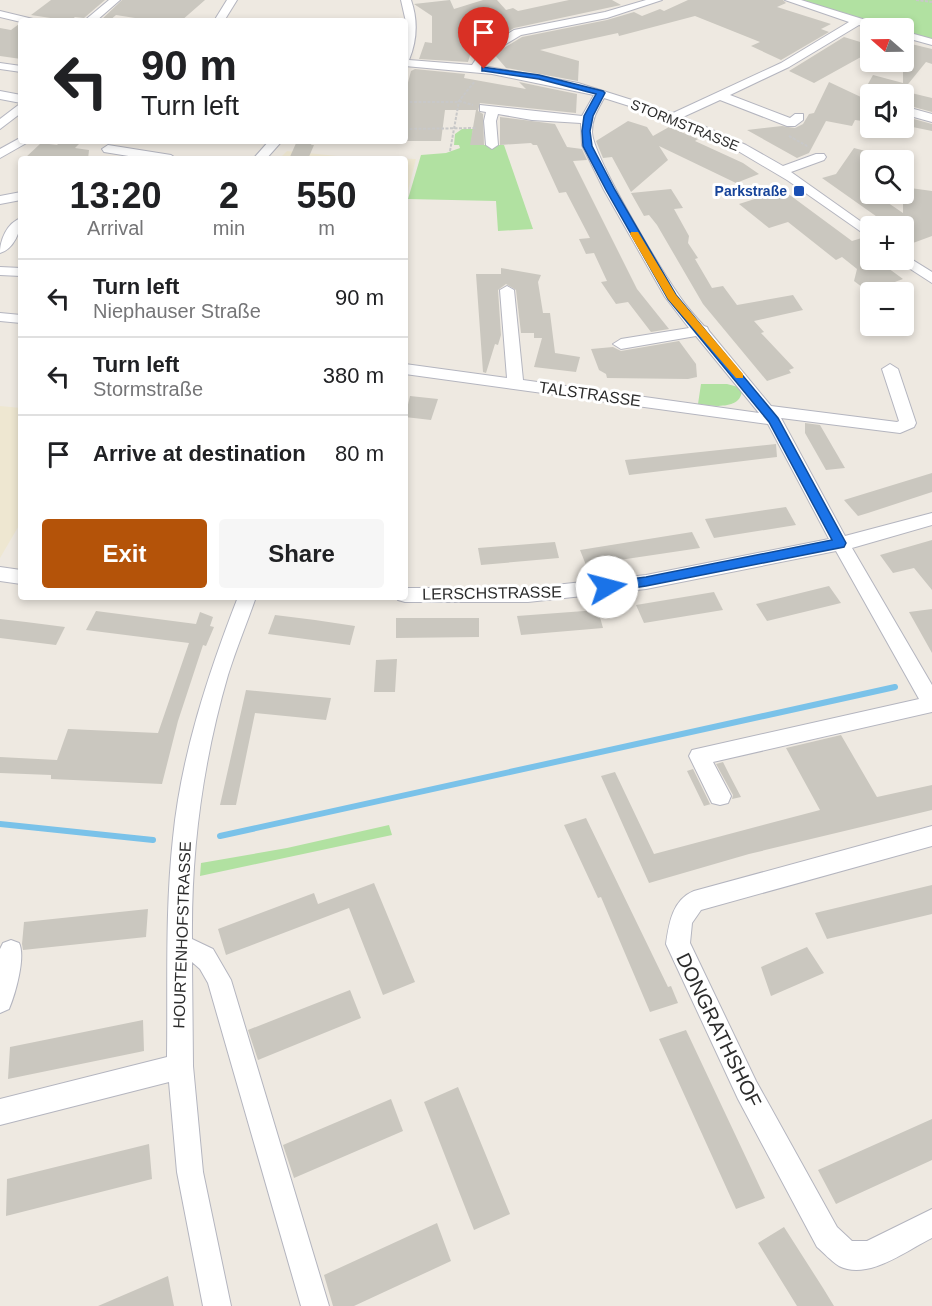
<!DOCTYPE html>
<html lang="en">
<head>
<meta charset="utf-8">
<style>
	body { margin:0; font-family:Arial,sans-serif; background:#f6f6f6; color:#202124; height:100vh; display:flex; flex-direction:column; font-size:22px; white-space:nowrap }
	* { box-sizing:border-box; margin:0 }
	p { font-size:20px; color:#757577 }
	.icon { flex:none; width:33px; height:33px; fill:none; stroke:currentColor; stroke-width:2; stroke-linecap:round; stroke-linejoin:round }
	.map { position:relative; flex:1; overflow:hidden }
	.side { position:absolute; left:18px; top:156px; width:390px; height:444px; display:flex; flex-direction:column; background:#fff; border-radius:6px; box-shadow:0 3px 9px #0003 }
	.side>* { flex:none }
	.top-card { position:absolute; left:18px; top:18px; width:390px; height:126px; border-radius:6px; box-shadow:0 3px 9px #0003; background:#fff; color:#202124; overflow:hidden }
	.needle { width:39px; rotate:290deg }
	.tools { position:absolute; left:860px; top:18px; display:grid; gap:12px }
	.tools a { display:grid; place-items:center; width:54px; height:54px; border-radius:6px; background:#fff; box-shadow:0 3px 9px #0003; font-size:30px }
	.pin { position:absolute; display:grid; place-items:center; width:51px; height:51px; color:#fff; margin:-62px -26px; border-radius:50% 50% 50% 0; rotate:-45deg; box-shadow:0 0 6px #0007 }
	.pin .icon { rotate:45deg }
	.me { position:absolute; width:66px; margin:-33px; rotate:82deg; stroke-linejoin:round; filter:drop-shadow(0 0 4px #0008) }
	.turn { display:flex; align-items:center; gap:21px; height:126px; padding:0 24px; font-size:27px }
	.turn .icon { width:78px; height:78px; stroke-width:2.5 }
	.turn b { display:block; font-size:42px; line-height:51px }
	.eta { display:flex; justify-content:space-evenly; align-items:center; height:102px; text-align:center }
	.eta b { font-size:36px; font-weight:700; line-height:42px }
	.button { display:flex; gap:12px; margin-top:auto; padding:12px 24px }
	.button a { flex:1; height:69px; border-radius:6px; background:#b45309; color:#fff; font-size:24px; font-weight:700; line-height:69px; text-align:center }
	.button a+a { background:#f6f6f6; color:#202124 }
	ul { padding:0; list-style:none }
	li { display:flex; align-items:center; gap:18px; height:78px; padding:0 24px; border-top:2px solid #e0e0e0 }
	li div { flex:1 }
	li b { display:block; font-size:22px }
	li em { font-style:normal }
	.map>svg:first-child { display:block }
	.education { fill:#eee7d1 }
	.green { fill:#b1e1a1 }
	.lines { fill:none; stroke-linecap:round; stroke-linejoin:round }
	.stream { stroke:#7ac2e9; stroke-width:6 }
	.building { fill:#cac7bf }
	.minor-casing { stroke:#b4b5bf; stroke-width:2 }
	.path { stroke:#c8c8c8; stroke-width:2; stroke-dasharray:3 1.5; stroke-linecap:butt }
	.minor { fill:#fff; fill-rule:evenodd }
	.route { fill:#1a73e8; stroke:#114b97; stroke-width:1.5 }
	.slow { fill:#f59e0b }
	.transit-dot { fill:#1a4fb4; stroke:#fff; stroke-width:2 }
	.labels { text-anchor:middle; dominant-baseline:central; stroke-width:6; stroke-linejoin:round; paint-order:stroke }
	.far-street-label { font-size:14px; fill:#2d2d2d; stroke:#fff }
	.far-transit-label { font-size:14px; font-weight:bold; fill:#164399; stroke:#fff; text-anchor:end }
	.street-label { font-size:16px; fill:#2d2d2d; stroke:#fff }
	.near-street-label { font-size:20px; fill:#2d2d2d; stroke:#fff }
</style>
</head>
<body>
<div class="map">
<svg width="932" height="1306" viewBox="0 0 932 1306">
	<rect width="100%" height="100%" fill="#eee9e1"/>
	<path class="education" d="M287,151L347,157L416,159L405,203V159H279Z
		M0,406L21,408V522L0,558Z"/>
	<path class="green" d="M801,0H932V39L903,31V28C871,28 831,10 801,0Z
		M462,129H473L471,145H504L533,229L498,231L496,201L408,199L421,155L446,153L460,148L459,145H454L455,134Z
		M701,384H727L742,388C743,411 713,406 698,404Z
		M389,825L392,835L200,876L201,863L287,848Z"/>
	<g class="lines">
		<path class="stream" d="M0,824L153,840
			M220,836L895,687"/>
	</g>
	<path class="building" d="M51,0H105L84,18L75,17L70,21L31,15Z
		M122,0H205L181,21H154L116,15L109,21H100Z
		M450,0L454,9L483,0H497L506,10L513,8L518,11L569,0H612L621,5L514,28L485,45L476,35L468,62L419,59L425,42L432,43V16L414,4Z
		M688,0H783L786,3L777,7L831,24L821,29L829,32L781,60L751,46L760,42L695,16L619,36L618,33L540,50L579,61L578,81L506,68L494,54L522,37L607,20L634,12L642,16L660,9L664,11Z
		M19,24H21V59L0,56V28L11,30Z
		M844,37L870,45V52L814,83L789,71Z
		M903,42L932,49V64L926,62L900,94H878L864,91L873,75L903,83Z
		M415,69L465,74L464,78L526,89L519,82L577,94L576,113L480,103L478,111L483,114L484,145H470L476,110H445L441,141H405V94L411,71Z
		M829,82L863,98L862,102L870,107V122L855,120L852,126L826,121L809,153L797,158L747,130L782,126L795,128L803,124L809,114L814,113Z
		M903,91L932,98V112L903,104Z
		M903,116L932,124V131L903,125Z
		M500,117L555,124L567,147L582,149L587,160L573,161L637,289L669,329L651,332L628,302L616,304L601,282L607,281L594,253L586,254L579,239L590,238L566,192L559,193L537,145H533L531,143L500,145Z
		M628,121L647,127L653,136L669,127L698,139L695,141L743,163L759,174L736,183L659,146L668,160L631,192L612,157L603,158L596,141Z
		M61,141L79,144L75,148L89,150L88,159H24L41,143L57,145Z
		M297,141H313L311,145H314L308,159H289Z
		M854,148L877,154L873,160H870V194H875L903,213V187L932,191V236L913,243L903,236V226H890L822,178L836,174Z
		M671,189L683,208L674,209L689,236L688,243L698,258L695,259L712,288L723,286L737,305L793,295L803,310L754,321L764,332L761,333L794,368L789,370L791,373L767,381L703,304L657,225L649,215L644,216L631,193Z
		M783,190L852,241L865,237L870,240V260H877L903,279L884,286L879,282L862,287L854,281L857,269L842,257L836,260L788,222L769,228L739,204Z
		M501,268L541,275L538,282L543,313H550L555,353L580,357L576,372L534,367L542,338H534V333H521L516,290L506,284L498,290L501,335L498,345L495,344L486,373L483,372L476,274H501Z
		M679,341L696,364L697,377L688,379L607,378L606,374L599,370L591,349L613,347L621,351Z
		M410,396L438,399L431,420L405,417Z
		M805,423L820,425L845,468L826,470L805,433Z
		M776,444L777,457L629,475L625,460Z
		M932,473V492L868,513L858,516L844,500Z
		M786,507L796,525L714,538L705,519Z
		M692,532L700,548L586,565L580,550Z
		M932,540V590L914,568L893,573L880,555Z
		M555,542L559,558L481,565L478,548Z
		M829,586L841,603L767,621L756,604Z
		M714,592L723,610L644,623L636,605Z
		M932,609V653L909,612Z
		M598,610L603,628L521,635L517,616Z
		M96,611L196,624L200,612L213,617L210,626L214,627L206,646L203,645L178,721L162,784L51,779V775L0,773V757L57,760L68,729L158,733L189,643L86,630Z
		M275,615L315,620L355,626L350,645L268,634Z
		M396,618H479V637L396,638Z
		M0,619L26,622L65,627L56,645L0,638Z
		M397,659L395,692H374L376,660Z
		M246,690L331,698L326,720L255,713L236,805H220Z
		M841,735L877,797L932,785V810L749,854L649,883L601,776L615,772L654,854L820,810L786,748Z
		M723,762L730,776L741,797L732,799L733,795L716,764Z
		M693,769L710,804H711L704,806L687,771Z
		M586,818L668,987L671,986L678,1003L650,1012L601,897L598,898L564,825Z
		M374,883L415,982L383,995L349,908L226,955L218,929L314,893L318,904Z
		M932,885V914L827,939L815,913Z
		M148,909L146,937L23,950L22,944L24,922Z
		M807,947L824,973L771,996L761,967Z
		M350,990L361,1018L258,1060L248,1030Z
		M143,1020L144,1051L8,1079L10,1047Z
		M686,1030L765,1198L736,1209L659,1039Z
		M458,1087L510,1214L474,1230L424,1102Z
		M391,1099L403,1131L294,1178L283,1145Z
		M932,1119V1160L836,1204L818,1170Z
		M149,1144L152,1179L6,1216L7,1179Z
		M437,1223L451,1261L354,1306H333L324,1275Z
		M784,1227L823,1288L834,1306H797L758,1243Z
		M168,1276L174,1306H98Z"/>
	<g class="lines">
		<defs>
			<path id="minor" d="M109,0H120L96,21H84Z
				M227,0H237L224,21H214Z
				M401,0H411C418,20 417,41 409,60L472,65L483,49L514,30L605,12L646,0H662L607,18L521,35L491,53L483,66L578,83L673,113L781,63L849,22L785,0H801L885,26L886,28H871L859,25L789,67L730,95L790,118L795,114H803V120L795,126H787L720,100L683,117L746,145L783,166L816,154H824L826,157L824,160L791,172L870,228V238L787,180L738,151L658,115L604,98C598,109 592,118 592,132C593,157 660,268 678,294C685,305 695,316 704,326L707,327L709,331L771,406L897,422L899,421L882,369L890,364L898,369L916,423L914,427L900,433L781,418L845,536L932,513V525L852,548L932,685V712L713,762L731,796L728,803L720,805L712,803L689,756L692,750L919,699L836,551L646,589L528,602H405L398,600L397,597H405V588H528L646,575L829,539L768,424L405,374V364L507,378L500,290L507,286L514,290L523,380L759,413L696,336L621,349L613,344L621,339L689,328L665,297L604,190L582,145L581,123L532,120L498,114L496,121L498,145L492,149L486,145L484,121L486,112L480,111V105L582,116L594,95L492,74L405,66L406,22Z
				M0,11L33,19L34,21L21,22L0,17Z
				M903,31L932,39V45L903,37Z
				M0,63L21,66V72L0,69Z
				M0,91L21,95V103L0,99Z
				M869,96L870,97V105L863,100Z
				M21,103V113L0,129V119Z
				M903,106L932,114V122L903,114Z
				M20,138L21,141H30L0,158V149Z
				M269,141H282L266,159H253Z
				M108,145L171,155L177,159H147L104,152L102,149Z
				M21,192V200L0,204V196Z
				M21,218C21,231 14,249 0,253C0,240 7,223 21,218Z
				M903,254L932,272V283L898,261L903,260Z
				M0,267L21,268V276L0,275Z
				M0,313L21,315V323L0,321Z
				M0,567L21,570V584L0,581Z
				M238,597H256C247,623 236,649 228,675C203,761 191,850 192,939L213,949L231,980L329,1306H301L208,983L200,969L192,962L193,1066L203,1172L231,1306H203L177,1172L169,1082L0,1125V1099L167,1057C168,984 165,911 173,838C181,756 208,674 238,597Z
				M932,826V846L701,910L692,923L690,943L756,1081L837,1227L852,1241H867L932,1209V1238C907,1250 868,1281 839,1266C831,1261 824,1253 817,1247L738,1099L666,944C669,924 672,900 694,891Z
				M11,940L19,943C26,957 15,995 9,1009L0,1013V949L3,943Z"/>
		</defs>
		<use href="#minor" class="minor-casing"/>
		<path class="path" d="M916,0L932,2
			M459,101L473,105
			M405,102H459
			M405,129L476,128
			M789,136L809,147
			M450,151L459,101L475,81"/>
		<use href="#minor" class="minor"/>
	</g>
	<path class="route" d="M482,67L539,75L603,91L605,93L593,116L590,131L592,146L615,190L676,295L778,418L846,543L844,547L646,586L607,592L603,590L601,587L603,583L607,582L646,577L832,540L769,422L668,299L606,190L583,146L582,131L584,116L596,94L539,79L484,71H482Z"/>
	<path class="slow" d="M631,232H638L676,295L743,374V378H736L668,299L630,234Z"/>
	<rect class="transit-dot" x="793" y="185" width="12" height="12" rx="3"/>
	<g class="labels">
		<g class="far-street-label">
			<text transform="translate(685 125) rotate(22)">STORMSTRASSE</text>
		</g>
		<g class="far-transit-label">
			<text x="787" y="191">Parkstraße</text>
		</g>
		<g class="street-label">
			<text transform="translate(590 394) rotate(8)">TALSTRASSE</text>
			<text transform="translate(492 593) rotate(-1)">LERSCHSTRASSE</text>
			<text transform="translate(182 935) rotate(-88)">HOURTENHOFSTRASSE</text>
		</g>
		<g class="near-street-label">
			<text transform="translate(719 1030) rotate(64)">DONGRATHSHOF</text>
		</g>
	</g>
</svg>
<div class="tools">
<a><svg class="needle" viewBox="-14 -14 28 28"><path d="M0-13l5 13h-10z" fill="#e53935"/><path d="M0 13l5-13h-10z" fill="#757577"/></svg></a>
<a><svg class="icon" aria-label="sound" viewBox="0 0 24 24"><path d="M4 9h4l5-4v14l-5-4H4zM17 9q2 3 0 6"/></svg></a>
<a><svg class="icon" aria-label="search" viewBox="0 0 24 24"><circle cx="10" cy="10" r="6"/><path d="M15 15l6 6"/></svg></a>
<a>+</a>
<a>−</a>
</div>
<div class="pin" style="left:484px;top:69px;background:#d93025"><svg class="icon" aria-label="arrive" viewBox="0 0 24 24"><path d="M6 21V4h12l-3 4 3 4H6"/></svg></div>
<svg class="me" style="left:607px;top:587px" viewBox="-20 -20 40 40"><circle r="19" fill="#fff"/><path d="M0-13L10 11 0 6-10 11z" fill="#1a73e8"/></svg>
<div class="top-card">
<div class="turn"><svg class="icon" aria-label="left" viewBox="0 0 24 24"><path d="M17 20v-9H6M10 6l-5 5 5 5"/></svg><div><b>90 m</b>Turn left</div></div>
</div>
<section class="side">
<div class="eta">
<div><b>13:20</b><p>Arrival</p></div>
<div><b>2</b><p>min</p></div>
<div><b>550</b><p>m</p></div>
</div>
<ul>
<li><svg class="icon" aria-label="left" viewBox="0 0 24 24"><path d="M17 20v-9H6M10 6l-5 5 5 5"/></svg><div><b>Turn left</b><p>Niephauser Straße</p></div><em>90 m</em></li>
<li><svg class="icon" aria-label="left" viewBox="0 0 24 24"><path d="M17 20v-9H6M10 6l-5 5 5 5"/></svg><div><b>Turn left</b><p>Stormstraße</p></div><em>380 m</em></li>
<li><svg class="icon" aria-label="arrive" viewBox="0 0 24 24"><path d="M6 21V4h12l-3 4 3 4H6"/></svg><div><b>Arrive at destination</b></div><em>80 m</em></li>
</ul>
<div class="button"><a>Exit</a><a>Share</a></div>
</section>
</div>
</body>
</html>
